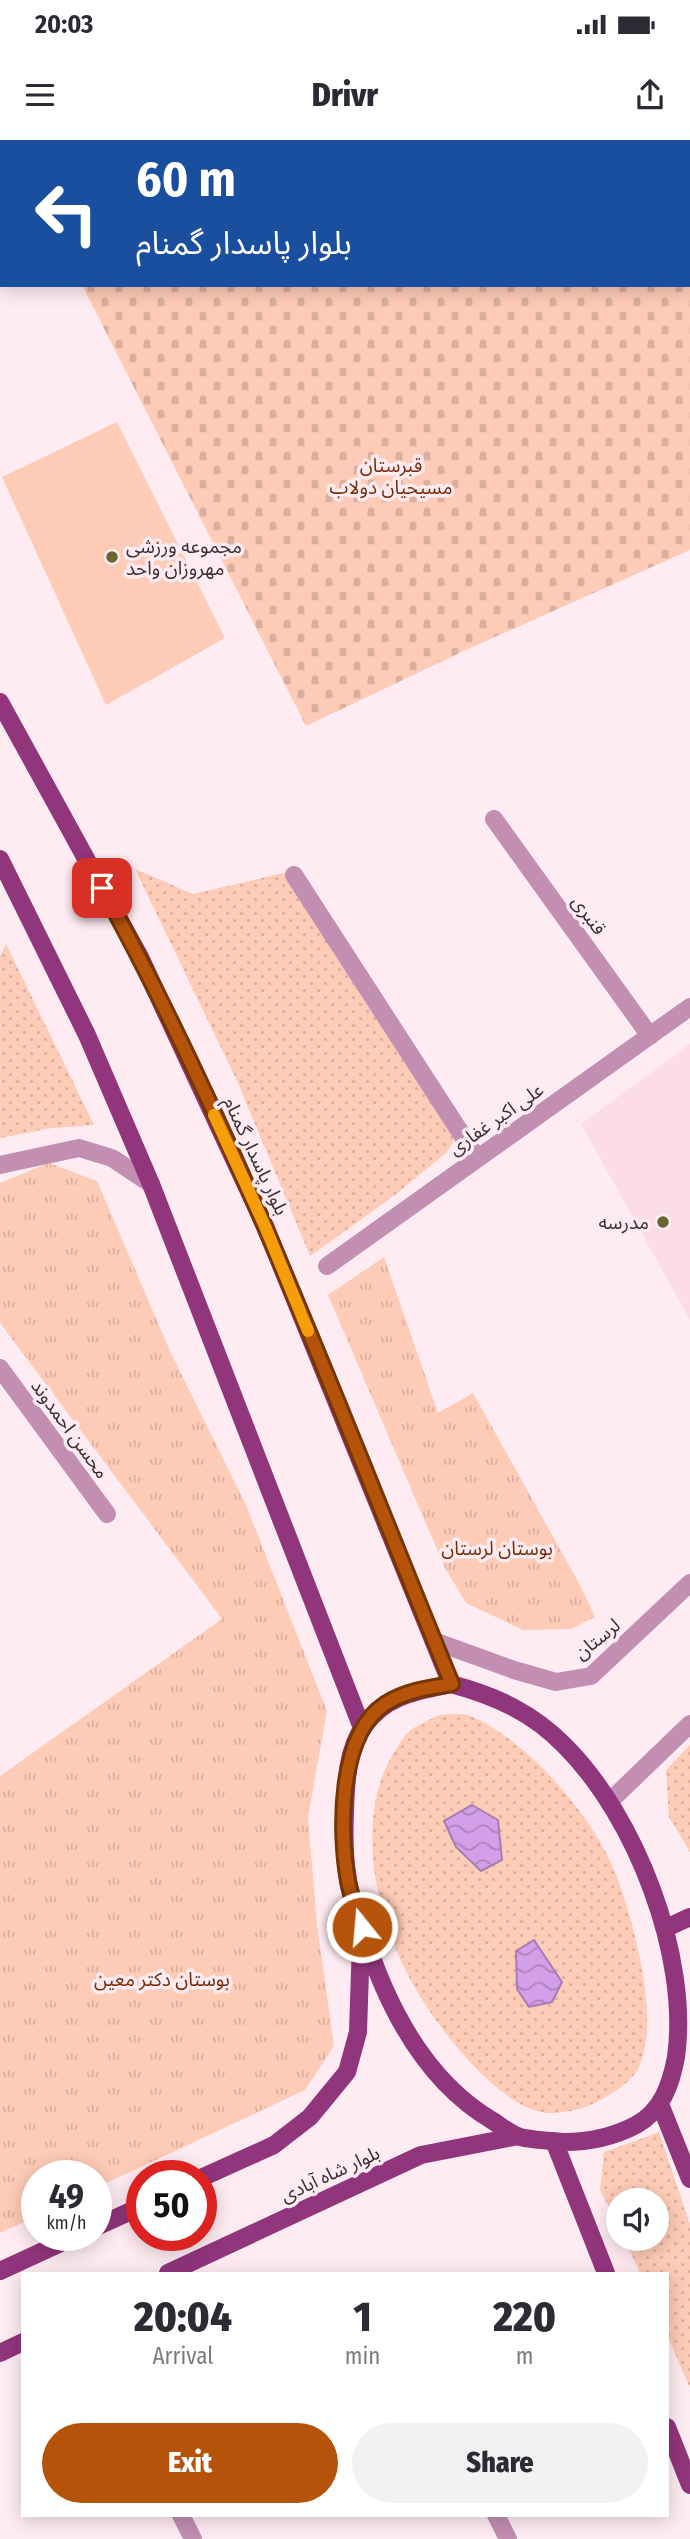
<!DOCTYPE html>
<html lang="en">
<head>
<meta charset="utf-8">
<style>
	body { margin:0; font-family:"Fira Sans Condensed","Noto Sans Arabic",sans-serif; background:#f2f2f3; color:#2b2b33; height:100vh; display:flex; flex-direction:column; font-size:26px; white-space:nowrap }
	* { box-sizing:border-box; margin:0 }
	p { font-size:23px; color:#7c7c81 }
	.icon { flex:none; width:38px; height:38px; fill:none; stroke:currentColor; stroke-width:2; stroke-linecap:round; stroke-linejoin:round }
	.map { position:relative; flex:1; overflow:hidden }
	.side { position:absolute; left:21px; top:2132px; width:648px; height:245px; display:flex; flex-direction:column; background:#fff; border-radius:0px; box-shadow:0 4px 18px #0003 }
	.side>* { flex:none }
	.guide { position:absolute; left:0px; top:0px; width:691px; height:147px; box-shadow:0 4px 18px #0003; background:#1a4fa0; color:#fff; overflow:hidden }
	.controls { position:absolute; left:606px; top:2048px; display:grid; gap:14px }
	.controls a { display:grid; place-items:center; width:63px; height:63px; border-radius:50%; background:#fff; box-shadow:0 4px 18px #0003; font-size:35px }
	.speed { position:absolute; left:21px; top:2020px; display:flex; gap:14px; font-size:35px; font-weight:700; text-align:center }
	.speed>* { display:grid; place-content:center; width:91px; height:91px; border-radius:50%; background:#fff; box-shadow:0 4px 18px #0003; line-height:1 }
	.speed small { font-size:18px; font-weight:400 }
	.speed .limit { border:10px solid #d22; background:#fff; color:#111 }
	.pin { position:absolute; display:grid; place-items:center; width:60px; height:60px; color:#fff; margin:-30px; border-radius:14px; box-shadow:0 4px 10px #0006 }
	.me { position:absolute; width:77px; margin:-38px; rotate:343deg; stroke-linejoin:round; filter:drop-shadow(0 0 5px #0008) }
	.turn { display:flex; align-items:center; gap:24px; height:147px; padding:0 21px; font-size:32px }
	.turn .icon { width:91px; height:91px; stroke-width:2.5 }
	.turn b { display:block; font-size:49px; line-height:60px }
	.eta { display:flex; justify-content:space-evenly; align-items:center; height:119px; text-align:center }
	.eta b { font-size:42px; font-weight:800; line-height:49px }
	.action { display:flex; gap:14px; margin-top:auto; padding:14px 21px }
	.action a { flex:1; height:80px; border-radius:42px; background:#b45309; color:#fff; font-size:28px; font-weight:800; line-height:80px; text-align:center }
	.action a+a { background:#f2f2f3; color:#2b2b33 }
	.status { display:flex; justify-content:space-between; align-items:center; height:49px; padding:0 35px; background:#fff; direction:ltr }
	.status svg { height:19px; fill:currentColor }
	header { display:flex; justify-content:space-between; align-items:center; height:91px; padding:0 21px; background:#fff; font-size:32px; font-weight:800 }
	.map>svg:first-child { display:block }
	.built { fill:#fcdde6 }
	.grass { fill:url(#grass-dots) }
	.cemetery { fill:url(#cemetery-stones) }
	.park { fill:url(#park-tufts) }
	.pitch { fill:#fecbb7 }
	.water { fill:url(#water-waves); stroke:#a67db1; stroke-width:2 }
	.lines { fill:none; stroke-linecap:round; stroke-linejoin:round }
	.minor { stroke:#c28eb2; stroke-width:18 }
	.major { stroke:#91357c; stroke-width:18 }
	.route-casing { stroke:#753606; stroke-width:18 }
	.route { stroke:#b45309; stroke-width:12 }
	.slow { stroke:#f59e0b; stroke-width:12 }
	.poi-dot { fill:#686531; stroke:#ffecf2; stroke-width:2.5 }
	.labels { text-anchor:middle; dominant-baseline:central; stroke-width:7; stroke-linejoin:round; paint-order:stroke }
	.park-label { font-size:19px; fill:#782a04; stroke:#ffecf2 }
	.poi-label { font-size:19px; fill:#3a2e32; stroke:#ffecf2; text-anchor:start }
	.street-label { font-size:19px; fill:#3a2e32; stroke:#ffecf2 }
</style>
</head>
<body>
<div class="status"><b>20:03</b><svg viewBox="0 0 49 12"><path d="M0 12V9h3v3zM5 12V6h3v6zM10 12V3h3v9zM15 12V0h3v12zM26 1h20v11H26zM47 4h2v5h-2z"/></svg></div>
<header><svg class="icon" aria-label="menu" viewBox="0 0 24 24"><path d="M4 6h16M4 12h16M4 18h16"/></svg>Drivr<svg class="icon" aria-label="share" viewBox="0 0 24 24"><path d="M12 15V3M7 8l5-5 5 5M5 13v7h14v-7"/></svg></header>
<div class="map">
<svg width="690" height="2399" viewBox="0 0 690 2399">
	<defs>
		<pattern id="grass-dots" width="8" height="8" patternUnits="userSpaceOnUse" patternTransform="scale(1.75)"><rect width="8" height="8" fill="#fecbb7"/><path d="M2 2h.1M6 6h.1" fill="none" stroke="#daaf9e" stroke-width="1.8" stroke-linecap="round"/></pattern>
		<pattern id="cemetery-stones" width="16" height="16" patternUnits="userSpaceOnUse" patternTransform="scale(1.75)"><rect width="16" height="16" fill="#fecbb7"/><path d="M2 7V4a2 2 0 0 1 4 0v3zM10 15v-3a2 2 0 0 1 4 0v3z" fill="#daaf9e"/></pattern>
		<pattern id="park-tufts" width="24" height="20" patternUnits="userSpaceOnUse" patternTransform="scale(1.75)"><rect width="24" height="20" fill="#fecbb7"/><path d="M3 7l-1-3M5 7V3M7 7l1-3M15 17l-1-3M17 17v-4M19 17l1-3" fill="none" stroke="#daaf9e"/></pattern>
		<pattern id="water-waves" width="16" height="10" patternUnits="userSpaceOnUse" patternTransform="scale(1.75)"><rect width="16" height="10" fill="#d49fe8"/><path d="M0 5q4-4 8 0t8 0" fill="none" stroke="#ad82bd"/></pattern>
	</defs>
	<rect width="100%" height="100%" fill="#ffecf2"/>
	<path class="built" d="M690,904V1180L581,984Z"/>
	<path class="grass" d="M135,729L193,754L288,732L458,994L447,1012L395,1055L310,1116L238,943Z
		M6,804L94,985L52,988L0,998V816Z
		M439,1575C448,1575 461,1573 470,1576C523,1597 588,1671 611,1723C626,1757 635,1793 642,1829C647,1859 652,1900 638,1929C631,1944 599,1962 583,1968C573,1971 551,1975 541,1972C492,1961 433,1882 410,1839C392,1806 379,1766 374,1729C370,1690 372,1650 392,1616C397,1608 403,1596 411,1590C419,1584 430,1580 439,1575Z
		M690,1605V1712L669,1677L666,1630Z
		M659,1992L690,2084V2248L667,2195V2133H640L624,2098H656V2060H618V2085L600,2050L604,2012Z"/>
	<path class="cemetery" d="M7,0H690V410L468,509L306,586L82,145H690V2Z"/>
	<path class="park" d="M49,1023L97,1041L170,1211L246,1365L327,1571L308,1677L317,1784L334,1906L305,1950L96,2048V2035H37V2076L0,2093V1636L222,1479L0,1183V1043Z
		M384,1117L438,1273L473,1253L581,1447L595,1477L571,1489L523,1490L466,1463L445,1428L328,1155Z"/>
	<path class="pitch" d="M117,282L225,498L106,565L2,337Z"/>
	<path class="water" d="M472,1665L498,1680L502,1720L481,1731L456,1707L444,1681Z
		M534,1800L562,1842L552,1862L529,1867L517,1849L516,1811Z"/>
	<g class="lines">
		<path class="minor" d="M494,679L650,896
			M294,735L477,1018
			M0,1025L79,1008L112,1018L151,1044
			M327,1126L690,867
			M0,1228L107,1374
			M434,1501L514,1530L556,1542L591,1536L690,1443
			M609,1662L690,1584
			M181,2375L193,2399
			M496,2375L508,2399"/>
		<path class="major" d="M0,562L140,817L265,1086L451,1544
			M0,719L87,895L151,1044L362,1588
			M451,1544C496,1556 533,1573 565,1606C636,1677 690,1817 676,1917C671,1944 662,1971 636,1985C613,1997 589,2002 564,2002C550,2001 533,2000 520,1997C510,1994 501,1986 493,1981C423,1940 385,1863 362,1788C357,1772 350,1756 348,1740C344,1717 344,1694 345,1671C346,1643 347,1609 364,1586C386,1555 417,1551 451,1544Z
			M666,1788L690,1777
			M660,1964L690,2039
			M554,2001L606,2133
			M201,2038L274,2005L310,1977L347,1932L358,1892L361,1801
			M96,2087L142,2066
			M0,2131L78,2095
			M168,2133L421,2015L518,1996
			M0,2213L23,2202
			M667,2287L690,2345"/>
	</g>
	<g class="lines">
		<defs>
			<path id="route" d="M102,748C241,1001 342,1277 452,1544C428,1548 405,1551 385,1564C338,1595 339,1691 348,1741C351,1756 357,1772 362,1787"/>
		</defs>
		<use href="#route" class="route-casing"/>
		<use href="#route" class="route"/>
		<path class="slow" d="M214,975L265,1086L308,1191"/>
	</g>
	<g class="poi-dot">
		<circle cx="112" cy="417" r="7"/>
		<circle cx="663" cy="1082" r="7"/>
	</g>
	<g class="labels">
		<g class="park-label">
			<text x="391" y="325">قبرستان<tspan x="391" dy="22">مسیحیان دولاب</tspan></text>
			<text x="497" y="1408">بوستان لرستان</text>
			<text x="162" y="1839">بوستان دکتر معین</text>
		</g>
		<g class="poi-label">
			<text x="126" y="406">مجموعه ورزشی<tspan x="126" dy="22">مهروزان واحد</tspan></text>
			<text x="649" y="1082" text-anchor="end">مدرسه</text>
		</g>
		<g class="street-label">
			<text transform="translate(589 775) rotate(54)">قنبری</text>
			<text transform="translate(496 979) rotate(-35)">علی اکبر غفاری</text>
			<text transform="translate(256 1016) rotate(65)">بلوار پاسدار گمنام</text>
			<text transform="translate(70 1289) rotate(54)">محسن احمدوند</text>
			<text transform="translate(597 1499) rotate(-39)">لرستان</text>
			<text transform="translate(330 2034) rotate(-25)">بلوار شاه آبادی</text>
		</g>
	</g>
</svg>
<div class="controls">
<a><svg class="icon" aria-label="sound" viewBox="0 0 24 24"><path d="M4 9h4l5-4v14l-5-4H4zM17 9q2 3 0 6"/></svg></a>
</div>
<div class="speed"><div>49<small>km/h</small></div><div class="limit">50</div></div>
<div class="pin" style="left:102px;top:748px;background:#d93025"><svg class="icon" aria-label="arrive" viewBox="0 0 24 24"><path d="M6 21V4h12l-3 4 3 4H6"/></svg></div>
<svg class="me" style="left:362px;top:1787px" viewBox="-20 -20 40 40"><circle r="17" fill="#b45309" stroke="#fff" stroke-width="3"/><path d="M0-11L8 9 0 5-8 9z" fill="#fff"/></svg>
<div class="guide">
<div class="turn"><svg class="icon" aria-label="left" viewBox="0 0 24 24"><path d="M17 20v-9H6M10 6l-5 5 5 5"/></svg><div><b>60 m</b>بلوار پاسدار گمنام</div></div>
</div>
<section class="side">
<div class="eta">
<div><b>20:04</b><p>Arrival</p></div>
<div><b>1</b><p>min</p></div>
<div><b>220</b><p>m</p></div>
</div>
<div class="action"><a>Exit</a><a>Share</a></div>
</section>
</div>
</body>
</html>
